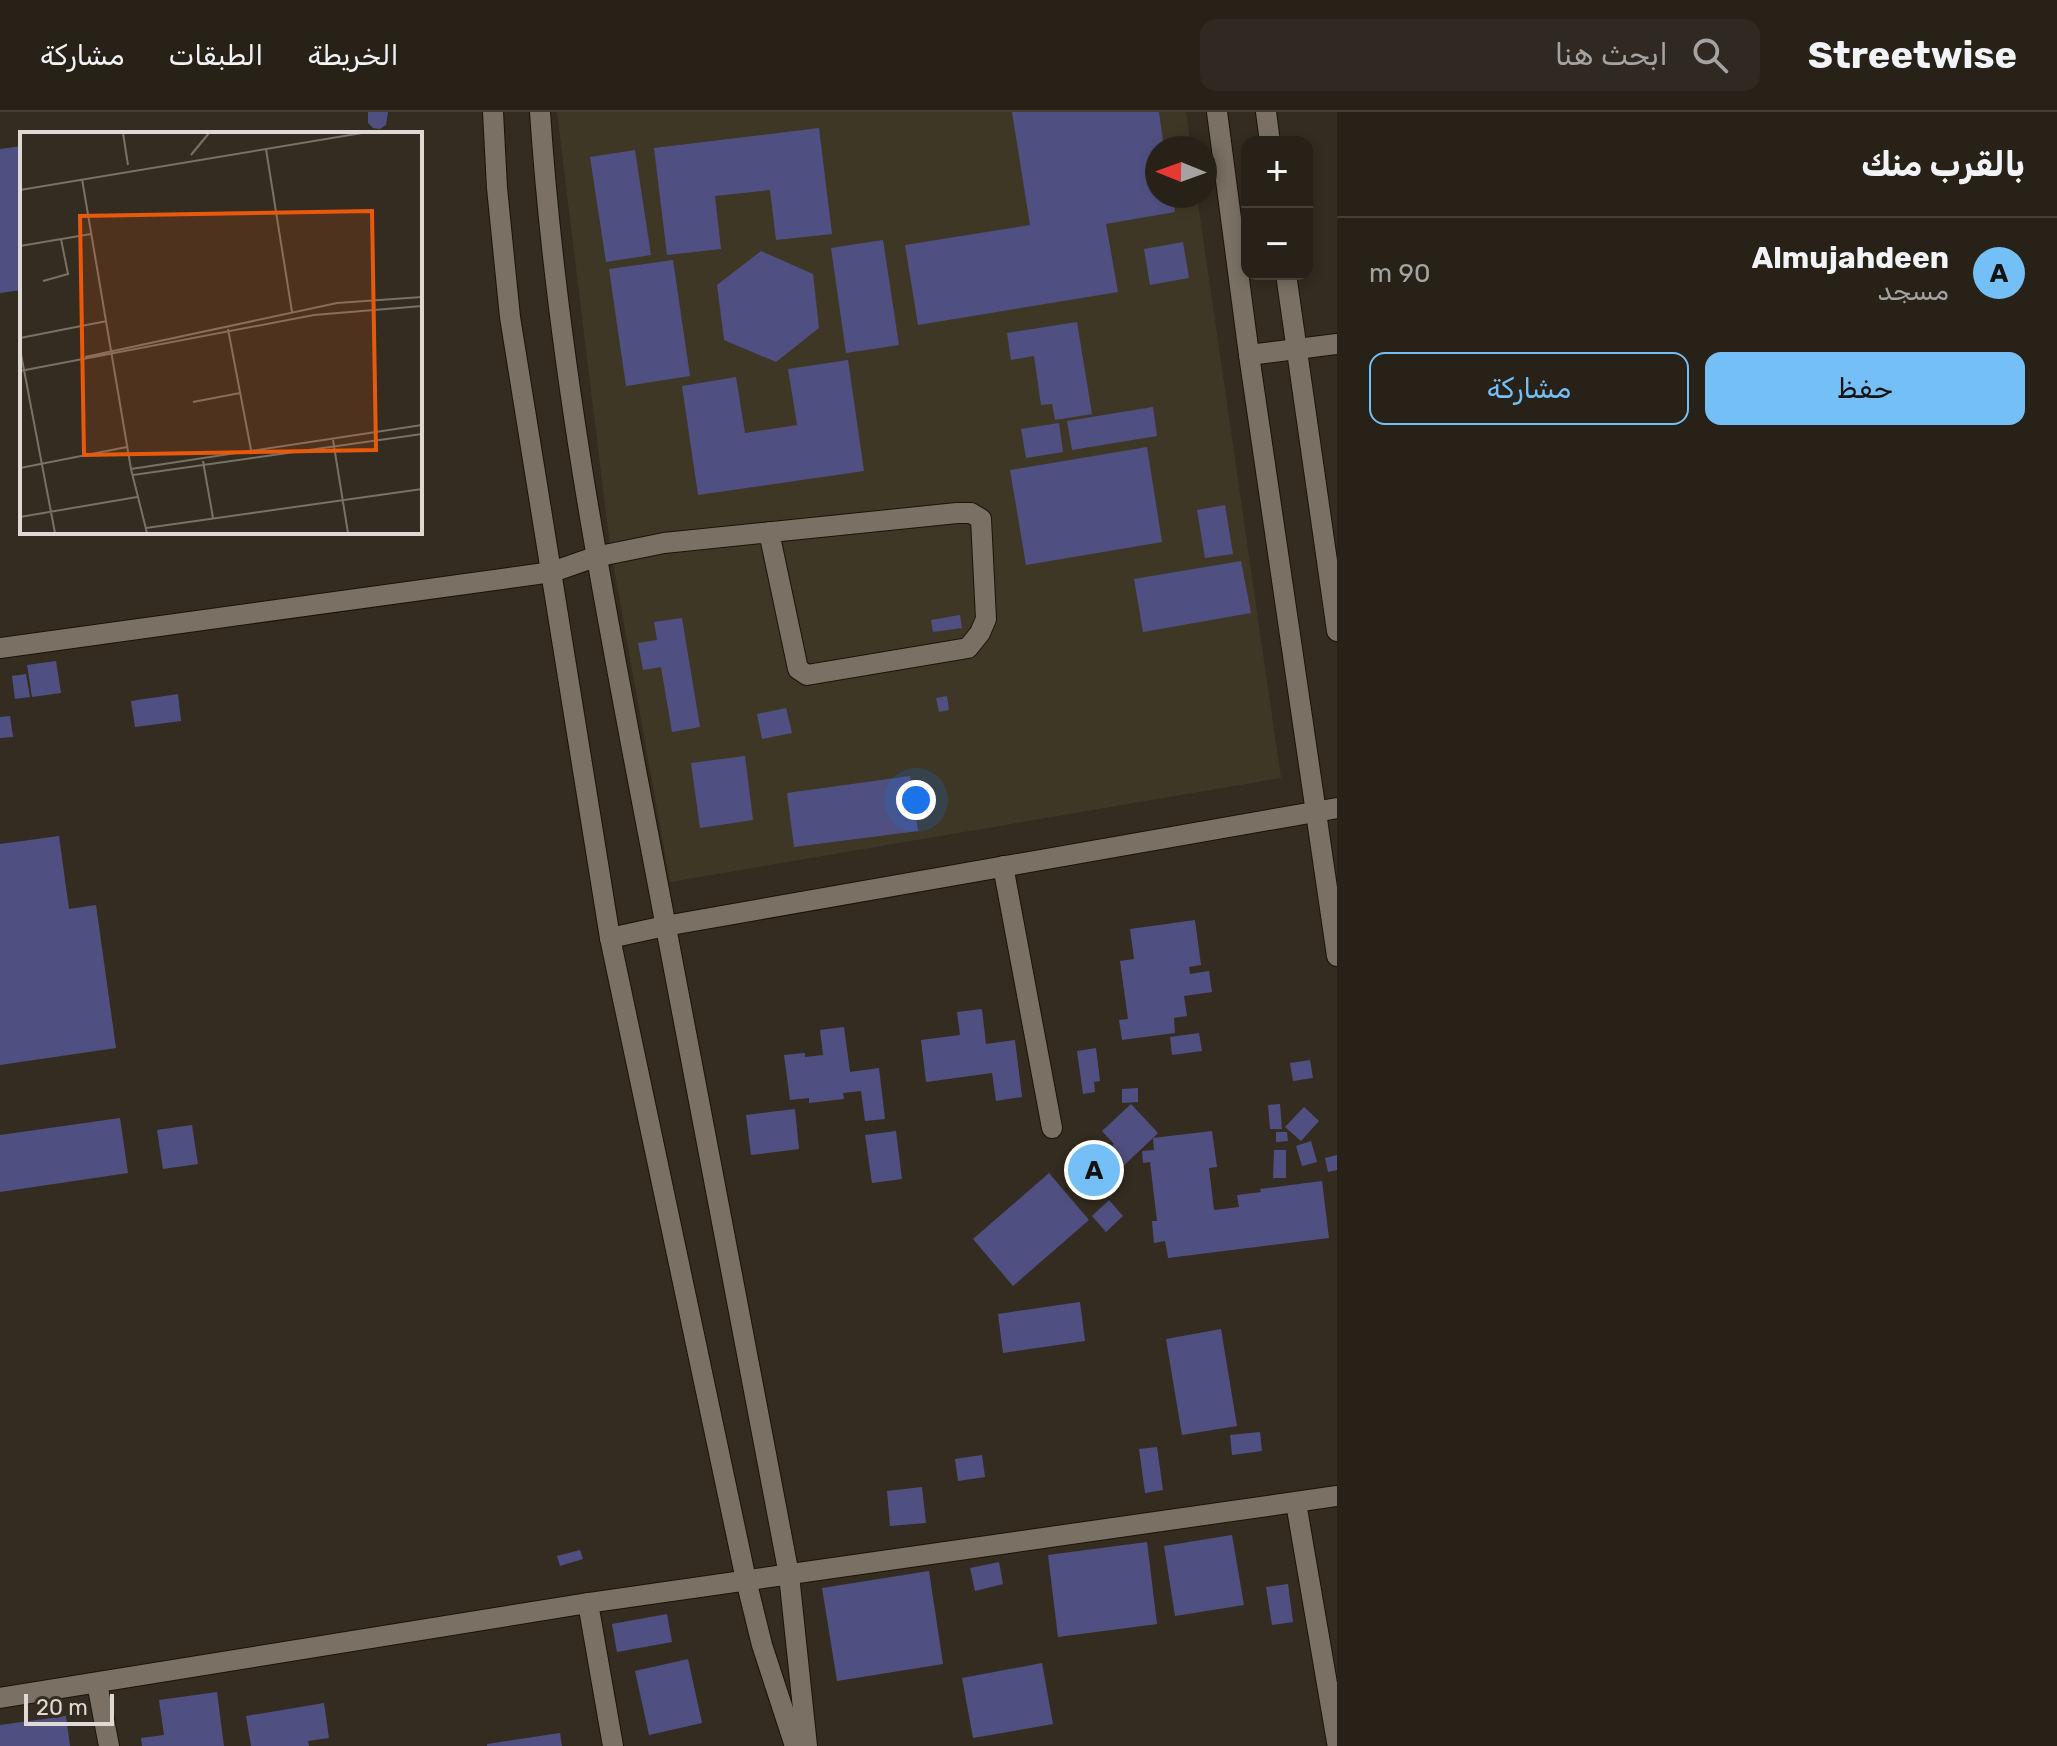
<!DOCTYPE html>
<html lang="ar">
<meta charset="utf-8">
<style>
body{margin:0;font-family:Rubik,"Noto Naskh Arabic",sans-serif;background:#2f2921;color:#f1f3f6;direction:rtl}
.controls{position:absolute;right:24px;top:24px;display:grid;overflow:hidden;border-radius:16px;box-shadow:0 4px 12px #0003}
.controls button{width:72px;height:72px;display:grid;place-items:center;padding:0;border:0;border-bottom:2px solid #433e37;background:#272118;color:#f1f3f6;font:40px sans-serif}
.compass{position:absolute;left:1145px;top:24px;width:72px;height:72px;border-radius:50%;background:#272118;box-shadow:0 4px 12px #0003;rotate:271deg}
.scale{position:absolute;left:24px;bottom:20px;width:90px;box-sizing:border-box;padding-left:8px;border:4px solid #ded9d2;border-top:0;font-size:22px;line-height:28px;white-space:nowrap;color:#ded9d2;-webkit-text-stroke:6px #342c20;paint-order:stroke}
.you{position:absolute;left:916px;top:688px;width:28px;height:28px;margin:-20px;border:6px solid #fff;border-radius:50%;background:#1a73e8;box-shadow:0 0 0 12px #1a73e833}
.badge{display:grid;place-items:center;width:52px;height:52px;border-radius:50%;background:#74c0f6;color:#111;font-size:26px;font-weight:700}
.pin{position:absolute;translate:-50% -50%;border:4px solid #fff;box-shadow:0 2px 8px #0006}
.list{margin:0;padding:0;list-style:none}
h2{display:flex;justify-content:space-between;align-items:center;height:104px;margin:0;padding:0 32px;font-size:34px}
h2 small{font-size:26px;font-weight:400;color:#a4a3a2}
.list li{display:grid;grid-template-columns:52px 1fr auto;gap:24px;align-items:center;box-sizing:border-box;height:112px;padding:0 32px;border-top:2px solid #433e37}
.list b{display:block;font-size:30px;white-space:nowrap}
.list p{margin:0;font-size:26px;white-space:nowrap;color:#a4a3a2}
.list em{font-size:26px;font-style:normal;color:#a4a3a2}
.actions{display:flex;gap:16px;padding:24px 32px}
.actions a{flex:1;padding:18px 0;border:2px solid #74c0f6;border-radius:16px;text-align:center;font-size:28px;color:#74c0f6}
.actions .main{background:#74c0f6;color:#111}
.icon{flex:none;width:44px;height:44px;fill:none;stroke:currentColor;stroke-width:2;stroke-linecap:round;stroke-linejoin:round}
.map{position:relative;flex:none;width:1337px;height:1634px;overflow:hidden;direction:ltr}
header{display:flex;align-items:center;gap:48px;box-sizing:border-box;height:112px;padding:0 40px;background:#272118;border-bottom:2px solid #433e37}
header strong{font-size:38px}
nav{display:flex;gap:44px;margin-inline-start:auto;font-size:28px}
.search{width:560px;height:72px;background:#2f2921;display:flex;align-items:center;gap:20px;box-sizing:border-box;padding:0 28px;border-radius:16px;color:#a4a3a2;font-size:30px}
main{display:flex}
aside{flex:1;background:#272118}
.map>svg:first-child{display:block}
</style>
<header>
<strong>Streetwise</strong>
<div class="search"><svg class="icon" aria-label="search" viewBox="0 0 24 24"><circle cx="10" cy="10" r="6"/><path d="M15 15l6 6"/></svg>ابحث هنا</div>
<nav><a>الخريطة</a><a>الطبقات</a><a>مشاركة</a></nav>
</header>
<main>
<aside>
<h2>بالقرب منك<small></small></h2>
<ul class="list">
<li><span class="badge">A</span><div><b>Almujahdeen</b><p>مسجد</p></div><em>90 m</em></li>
</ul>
<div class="actions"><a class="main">حفظ</a><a>مشاركة</a></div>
</aside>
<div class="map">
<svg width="1337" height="1634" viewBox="0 0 1337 1634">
<rect width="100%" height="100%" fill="#342c20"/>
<!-- education -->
<path fill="#3f3726" d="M557,0H1186L1191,36H1157V84H1197L1281,666L670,770L610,434Z"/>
<!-- building -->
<g fill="#4f5081">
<path d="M368,0H388L386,13L380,17L373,16L368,11Z"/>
<path d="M1012,0H1159L1164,36H1157V84H1172L1175,100L1106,112L1118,180L918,213L905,133L1030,113Z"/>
<path d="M819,16L832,122L776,128L770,78L715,84L721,137L667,143L654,36Z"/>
<path d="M22,34V178L0,181V37Z"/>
<path d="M635,38L651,143L606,150L590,45Z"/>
<path d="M883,128L899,233L846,241L831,136Z"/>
<path d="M1183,130L1189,166L1150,173L1144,137Z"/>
<path d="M761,139L813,162L819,216L776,250L724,228L717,173Z"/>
<path d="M673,148L690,264L626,274L609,157Z"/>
<path d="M1077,210L1092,302L1055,308L1052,292L1041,293L1034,244L1011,248L1007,221Z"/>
<path d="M848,248L864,359L698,383L682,274L736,265L745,321L797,313L788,257Z"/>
<path d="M1153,295L1157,324L1072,338L1067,309Z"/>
<path d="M1059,311L1063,340L1026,346L1021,317Z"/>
<path d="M1147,335L1162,430L1026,453L1010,358Z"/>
<path d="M1225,393L1233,442L1205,446L1197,398Z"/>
<path d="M1241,449L1251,501L1143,520L1134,467Z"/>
<path d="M960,503L962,516L933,520L931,508Z"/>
<path d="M682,506L700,615L672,620L661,555L643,558L638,531L657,528L654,510Z"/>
<path d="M56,549L61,581L32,585L27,553Z"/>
<path d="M26,562L30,585L15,587L12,564Z"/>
<path d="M178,582L181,609L135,615L131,589Z"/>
<path d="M947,584L949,598L939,600L936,586Z"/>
<path d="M786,596L792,621L762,627L757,602Z"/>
<path d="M10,604L13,625L0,626V605Z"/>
<path d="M745,644L753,708L700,716L691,651Z"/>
<path d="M910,664L918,719L794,735L787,681Z"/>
<path d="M59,724L69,797L96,793L116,936L0,953V732Z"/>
<path d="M1195,808L1201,853L1189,855L1190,862L1209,859L1212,880L1184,884L1187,904L1174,906L1175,921L1122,928L1119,908L1128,907L1120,849L1134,847L1130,817Z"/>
<path d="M982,897L986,932L1015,928L1022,985L996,989L992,961L926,970L921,928L960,923L957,900Z"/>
<path d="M844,915L850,960L879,956L885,1007L865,1009L861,979L843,981L844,987L809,991V986L790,988L784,943L805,941V945L823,943L820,918Z"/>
<path d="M1199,921L1202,939L1172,943L1170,925Z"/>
<path d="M1096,936L1100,969L1094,970L1095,980L1083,982L1077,939Z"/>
<path d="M1310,948L1313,966L1293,969L1290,951Z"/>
<path d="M1138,976V990L1122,991V977Z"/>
<path d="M1131,992L1158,1021L1153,1026L1212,1019L1217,1055L1209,1056L1214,1098L1239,1095L1237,1083L1261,1080L1260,1077L1322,1069L1329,1126L1168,1146L1165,1129L1154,1131L1152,1109H1157L1150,1050L1143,1051L1142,1039L1154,1038L1153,1026L1120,1057L1105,1041L1114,1032L1102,1019Z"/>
<path d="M1280,992L1282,1017H1270L1268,993Z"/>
<path d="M1304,995L1319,1009L1301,1029L1285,1015Z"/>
<path d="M795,997L799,1037L751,1043L746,1003Z"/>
<path d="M120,1006L128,1061L0,1080V1023Z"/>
<path d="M192,1013L198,1052L163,1057L157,1018Z"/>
<path d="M896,1019L902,1067L872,1071L865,1023Z"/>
<path d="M1276,1020H1287L1288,1029L1276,1030Z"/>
<path d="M1311,1029L1317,1050L1302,1054L1296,1034Z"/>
<path d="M1274,1038H1286V1066H1273Z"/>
<path d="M1337,1043V1058L1328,1060L1325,1046Z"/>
<path d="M1049,1061L1089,1108L1013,1174L973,1127Z"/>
<path d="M1109,1088L1123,1104L1106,1120L1092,1104Z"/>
<path d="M1080,1190L1085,1229L1003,1241L998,1202Z"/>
<path d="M1221,1217L1237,1314L1182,1323L1166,1227Z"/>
<path d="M1260,1320L1262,1339L1232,1343L1230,1323Z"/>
<path d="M1157,1335L1163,1378L1145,1381L1139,1337Z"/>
<path d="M982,1343L985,1365L958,1369L955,1347Z"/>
<path d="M922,1375L926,1411L890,1414L887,1379Z"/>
<path d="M1232,1423L1244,1493L1175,1504L1164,1434Z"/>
<path d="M1147,1430L1157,1512L1058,1525L1048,1443Z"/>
<path d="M580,1438L583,1447L560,1454L557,1444Z"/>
<path d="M999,1450L1003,1472L975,1479L970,1456Z"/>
<path d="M929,1459L943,1552L837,1569L822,1476Z"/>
<path d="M1288,1472L1293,1510L1272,1513L1266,1475Z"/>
<path d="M667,1502L672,1530L617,1540L612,1512Z"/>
<path d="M688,1547L702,1611L649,1623L635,1559Z"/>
<path d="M1042,1551L1053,1612L973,1626L962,1566Z"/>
<path d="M217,1580L224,1634H142L141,1626L164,1623L159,1588Z"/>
<path d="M324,1591L329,1626L308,1629L309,1634H251L246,1604Z"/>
<path d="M66,1604L70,1634H0V1613Z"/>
<path d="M560,1621L562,1634H487V1632Z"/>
</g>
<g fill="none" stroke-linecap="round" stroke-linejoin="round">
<defs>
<g id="minor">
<path d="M493,0L497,76L510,205L610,826L746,1468L762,1533L795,1634"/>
<path d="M540,0C557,254 606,502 654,752C699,989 744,1226 789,1463L807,1634"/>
<path d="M1217,0L1249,243L1337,844"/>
<path d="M1266,0L1270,30"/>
<path d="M1286,162L1337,519"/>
<path d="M1249,243L1337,232"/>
<path d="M0,536L552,460L595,445L664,431L957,401H971L981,407L986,507L980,521L968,536L807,563L798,557L769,420"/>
<path d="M1003,754L1052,1016"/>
<path d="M610,826L665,814L1337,696"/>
<path d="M1296,1391L1337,1630"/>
<path d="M588,1491L613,1634"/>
<path d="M97,1571L109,1634"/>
<path d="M0,1586L588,1491L1337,1384"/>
</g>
</defs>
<!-- minor casing -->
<use href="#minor" stroke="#1b1409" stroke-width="22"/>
<!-- minor -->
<use href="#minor" stroke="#7a7164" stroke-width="20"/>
</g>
<!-- overview -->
<g transform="translate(20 20)">
<rect width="402" height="402" fill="#342c20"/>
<path fill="none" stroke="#787167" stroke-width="2" d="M103,1L108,33M246,17L272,180M171,23L189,1M62,47L111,337L127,401M0,58L342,1M0,114L71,102M23,149L48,142L41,107M208,197L231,318M0,206L87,189M0,217L35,401M65,225L317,171L402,165M0,239L294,183L402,174M173,270L220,261M313,308L328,401M183,329L193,386M0,336L107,315M111,337L402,293M113,343L402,302M0,385L117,365M126,396L402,357"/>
<path fill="#e8590c" fill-opacity="0.15" stroke="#e8590c" stroke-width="4" d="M352,79L356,318L64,323L60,84Z"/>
<rect width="402" height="402" fill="none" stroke="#ded9d2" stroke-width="4"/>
</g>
</svg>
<div class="controls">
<button>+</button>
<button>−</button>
</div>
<svg class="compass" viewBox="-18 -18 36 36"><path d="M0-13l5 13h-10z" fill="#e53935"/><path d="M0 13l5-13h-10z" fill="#a4a3a2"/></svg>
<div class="scale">20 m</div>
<div class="you"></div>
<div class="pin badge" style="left:1094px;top:1058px">A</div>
</div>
</main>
